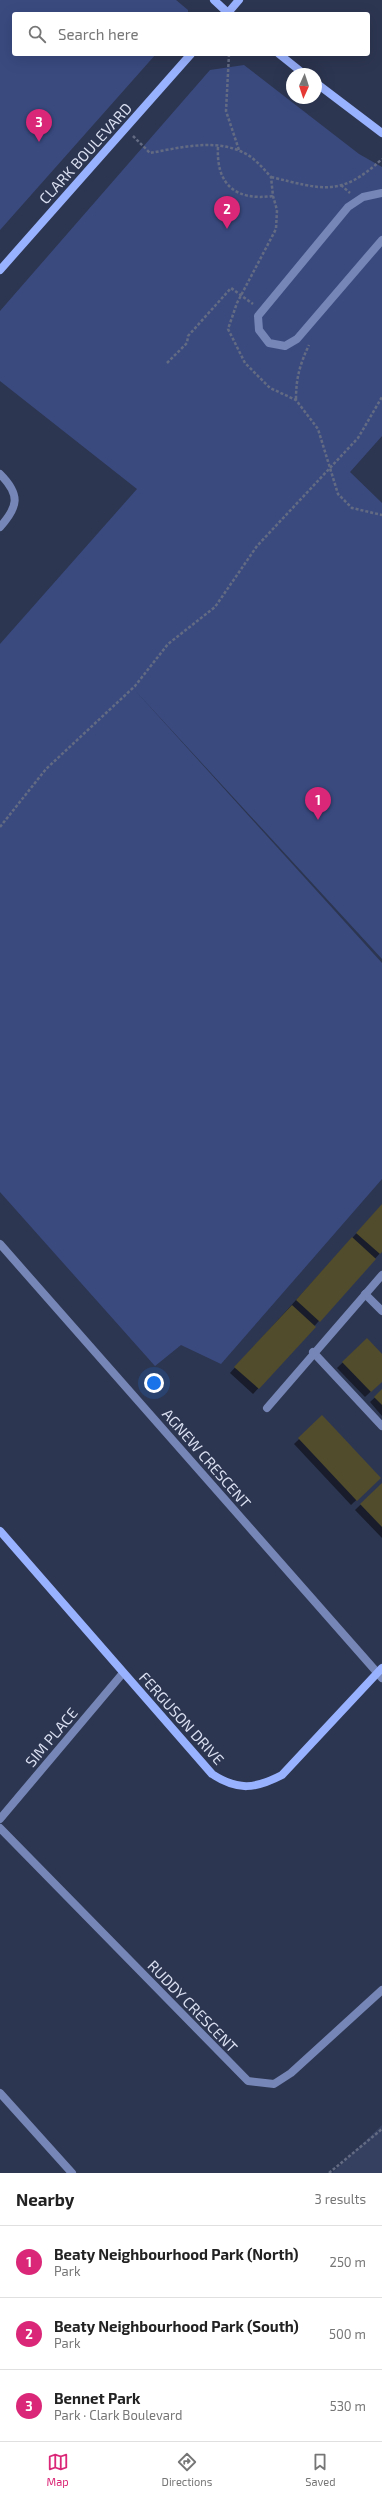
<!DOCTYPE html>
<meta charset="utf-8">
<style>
body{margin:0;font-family:"Exo 2",sans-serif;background:#f6f6f6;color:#222}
.compass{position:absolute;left:286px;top:68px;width:36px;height:36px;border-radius:50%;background:#fff;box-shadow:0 4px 16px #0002;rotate:183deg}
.you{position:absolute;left:154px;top:1383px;width:14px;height:14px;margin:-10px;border:3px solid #fff;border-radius:50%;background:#1a73e8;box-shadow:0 0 0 6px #1a73e833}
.badge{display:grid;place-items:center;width:26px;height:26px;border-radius:50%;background:#db2777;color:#fff;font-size:13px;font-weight:700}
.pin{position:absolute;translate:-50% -33px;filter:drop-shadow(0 1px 2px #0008)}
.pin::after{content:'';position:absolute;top:21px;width:14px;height:12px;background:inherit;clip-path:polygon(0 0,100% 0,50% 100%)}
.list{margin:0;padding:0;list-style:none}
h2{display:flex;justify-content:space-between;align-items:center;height:52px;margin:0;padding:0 16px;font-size:17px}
h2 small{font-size:13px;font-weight:400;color:#767676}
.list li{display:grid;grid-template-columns:26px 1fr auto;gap:12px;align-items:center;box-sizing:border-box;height:72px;padding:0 16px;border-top:1px solid #e0e0e0}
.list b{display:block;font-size:15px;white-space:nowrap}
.list p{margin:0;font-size:13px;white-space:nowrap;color:#767676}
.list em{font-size:13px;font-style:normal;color:#767676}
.icon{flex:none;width:22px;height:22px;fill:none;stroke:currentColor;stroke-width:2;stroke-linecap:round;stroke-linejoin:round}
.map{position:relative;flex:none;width:382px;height:2173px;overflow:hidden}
.search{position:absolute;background:#fff;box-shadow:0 4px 16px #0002;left:12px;right:12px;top:12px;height:44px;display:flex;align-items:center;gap:10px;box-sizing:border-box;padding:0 14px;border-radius:4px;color:#767676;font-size:15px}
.sheet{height:268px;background:#fff}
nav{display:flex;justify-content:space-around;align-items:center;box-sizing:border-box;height:56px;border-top:1px solid #e0e0e0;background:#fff;font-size:11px;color:#767676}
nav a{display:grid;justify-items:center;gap:2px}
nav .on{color:#db2777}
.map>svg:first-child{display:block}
</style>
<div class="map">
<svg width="382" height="2173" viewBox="0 0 382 2173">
<rect width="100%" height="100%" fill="#2d3651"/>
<!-- built -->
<path fill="#354061" d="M382,2125V2173H332Z"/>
<!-- green -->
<g fill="#3a4a7f">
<path d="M0,0H176L188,10V14H14V54H156L0,230Z"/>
<path d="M244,65L359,154L382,167V436L350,472L382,503V959L132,687L382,963V1179L221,1364L181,1345L155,1366L0,1192V644L137,489L0,381V311L210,70Z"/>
</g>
<!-- shadow -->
<g fill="#0007">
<path d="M382,1205V1251L253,1394L230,1373Z"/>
<path d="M367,1339L382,1356V1381L365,1397L337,1368Z"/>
<path d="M382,1391V1416L370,1402Z"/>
<path d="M322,1417L380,1478L351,1505L294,1444Z"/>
<path d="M382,1484V1538L355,1510Z"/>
</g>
<!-- building -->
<g fill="#514c2c">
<path d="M382,1204V1252L380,1254L356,1233Z"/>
<path d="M352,1237L376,1259L320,1322L296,1300Z"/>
<path d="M292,1305L316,1327L259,1389L234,1367Z"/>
<path d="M367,1338L382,1354V1382L371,1392L342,1362Z"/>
<path d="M382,1389V1405L374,1397Z"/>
<path d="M322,1415L381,1478L357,1501L298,1438Z"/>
<path d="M382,1483V1527L360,1504Z"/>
</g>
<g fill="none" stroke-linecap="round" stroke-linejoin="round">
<!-- path -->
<g stroke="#636b83" stroke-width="2.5" stroke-dasharray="3 2" stroke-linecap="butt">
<path d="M229,54L226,111L239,150"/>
<path d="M133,136L150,153C178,148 213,139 240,151C253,156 262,167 271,177L273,196L277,210L276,229L237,303L228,329L245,363L270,388L296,400L318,429L338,494L352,508L382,515"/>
<path d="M218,147C216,185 236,201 273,196"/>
<path d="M271,177C322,189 340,198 382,159"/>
<path d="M341,185L350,193"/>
<path d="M167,363L187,343L188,336L231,288L253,304"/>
<path d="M296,399C296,378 300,364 309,345"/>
<path d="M0,827L46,769L135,686L168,644L215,607L257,546L358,438L382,397"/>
<path d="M329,2173L382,2129"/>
</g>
<!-- lane -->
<g stroke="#7686b6" stroke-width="8">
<path d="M382,193L363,197L348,207L258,316L259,330L269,343L285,346L297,339L382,240"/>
<path d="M365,1294L382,1311"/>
<path d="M313,1352L382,1426"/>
<path d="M267,1408L382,1275"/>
</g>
<!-- street -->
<g stroke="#7686b6" stroke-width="8">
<path d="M0,474C21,495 18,507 0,527"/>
<path d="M0,1244L382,1678"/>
<path d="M0,1819L123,1673"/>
<path d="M0,1828L248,2081L274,2084L291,2073L382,1990"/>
<path d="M0,2093L72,2173"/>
</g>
<!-- secondary -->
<g stroke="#99b2ff" stroke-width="8">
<path d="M214,0L229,14"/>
<path d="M227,14L239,0"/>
<path d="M279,54L304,74"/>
<path d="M316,83L382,133"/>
<path d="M0,270L191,54"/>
<path d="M0,1531L212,1774C238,1791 255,1789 282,1775L382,1668"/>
</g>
</g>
<g text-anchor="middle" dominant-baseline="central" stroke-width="3" stroke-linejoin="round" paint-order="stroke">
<!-- street labels -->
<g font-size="15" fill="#d9dff0" stroke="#2d3651">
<text transform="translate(85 153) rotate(-48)">CLARK BOULEVARD</text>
<text transform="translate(207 1458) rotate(49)">AGNEW CRESCENT</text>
<text transform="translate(182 1718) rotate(48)">FERGUSON DRIVE</text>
<text transform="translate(51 1737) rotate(-50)">SIM PLACE</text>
<text transform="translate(193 2006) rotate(46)">RUDDY CRESCENT</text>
</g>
</g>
</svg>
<svg class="compass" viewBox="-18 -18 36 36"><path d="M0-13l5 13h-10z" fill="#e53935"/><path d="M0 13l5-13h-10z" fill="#767676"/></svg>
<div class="you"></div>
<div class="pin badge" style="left:318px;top:820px">1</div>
<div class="pin badge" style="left:227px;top:229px">2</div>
<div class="pin badge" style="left:39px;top:142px">3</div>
<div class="search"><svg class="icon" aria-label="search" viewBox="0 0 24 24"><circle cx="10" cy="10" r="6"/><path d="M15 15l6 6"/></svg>Search here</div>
</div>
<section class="sheet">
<h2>Nearby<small>3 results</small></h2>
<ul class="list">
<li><span class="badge">1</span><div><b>Beaty Neighbourhood Park (North)</b><p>Park</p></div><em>250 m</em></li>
<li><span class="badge">2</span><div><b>Beaty Neighbourhood Park (South)</b><p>Park</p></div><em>500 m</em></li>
<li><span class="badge">3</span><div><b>Bennet Park</b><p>Park · Clark Boulevard</p></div><em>530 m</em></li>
</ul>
</section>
<nav>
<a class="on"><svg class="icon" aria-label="map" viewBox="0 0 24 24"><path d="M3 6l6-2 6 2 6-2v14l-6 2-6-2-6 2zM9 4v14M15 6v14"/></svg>Map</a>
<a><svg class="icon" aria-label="directions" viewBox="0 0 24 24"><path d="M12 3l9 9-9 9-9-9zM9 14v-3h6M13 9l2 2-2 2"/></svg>Directions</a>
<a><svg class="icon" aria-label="saved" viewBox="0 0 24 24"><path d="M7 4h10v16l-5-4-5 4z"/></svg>Saved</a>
</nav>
